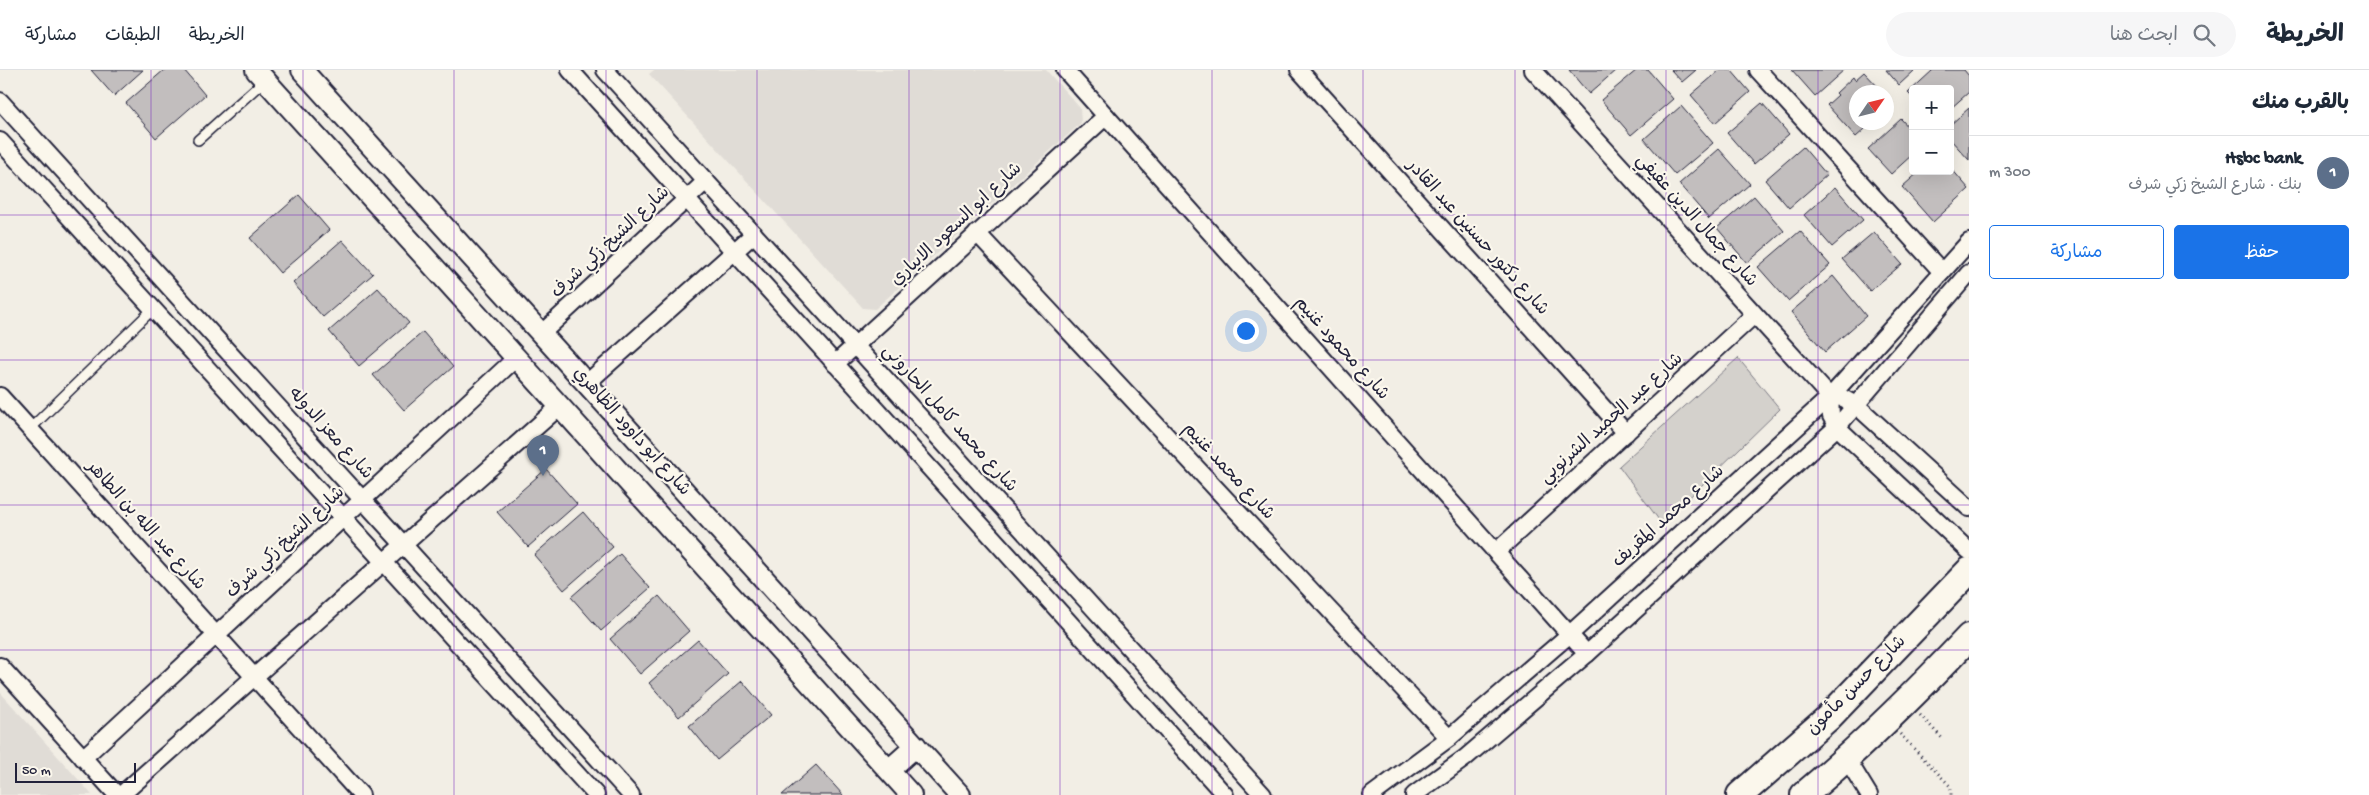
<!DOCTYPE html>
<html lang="ar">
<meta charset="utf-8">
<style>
body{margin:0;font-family:"Gochi Hand","Playpen Sans Arabic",sans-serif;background:#f6f6f7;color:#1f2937;direction:rtl}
.controls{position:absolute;right:15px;top:15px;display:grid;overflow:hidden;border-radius:5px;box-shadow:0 5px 20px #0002}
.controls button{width:45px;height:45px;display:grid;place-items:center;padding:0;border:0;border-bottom:1px solid #e0e1e3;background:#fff;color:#1f2937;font:25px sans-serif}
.compass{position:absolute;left:1849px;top:15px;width:45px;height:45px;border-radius:50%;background:#fff;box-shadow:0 5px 20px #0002;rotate:55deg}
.scale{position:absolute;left:15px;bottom:12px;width:121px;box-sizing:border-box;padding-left:5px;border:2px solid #22223b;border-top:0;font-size:14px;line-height:18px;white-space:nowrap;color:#22223b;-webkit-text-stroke:4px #fbf7ec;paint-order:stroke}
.you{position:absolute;left:1245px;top:260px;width:18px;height:18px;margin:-12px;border:4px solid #fff;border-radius:50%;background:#1a73e8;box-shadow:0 0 0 8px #1a73e833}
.badge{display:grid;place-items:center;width:32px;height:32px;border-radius:50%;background:#1a73e8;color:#fff;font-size:16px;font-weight:700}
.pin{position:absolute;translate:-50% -41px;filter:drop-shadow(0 1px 2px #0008)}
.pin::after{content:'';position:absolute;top:26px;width:18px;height:15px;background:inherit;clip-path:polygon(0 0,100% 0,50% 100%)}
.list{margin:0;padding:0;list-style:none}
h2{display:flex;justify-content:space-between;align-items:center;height:65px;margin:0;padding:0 20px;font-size:21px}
h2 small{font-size:16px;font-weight:400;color:#747a83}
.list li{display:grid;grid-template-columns:32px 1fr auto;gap:15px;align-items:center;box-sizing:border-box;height:75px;padding:0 20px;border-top:1px solid #e0e1e3}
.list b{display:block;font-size:19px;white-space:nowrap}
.list p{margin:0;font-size:16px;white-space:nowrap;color:#747a83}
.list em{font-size:16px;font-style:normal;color:#747a83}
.actions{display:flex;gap:10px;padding:15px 20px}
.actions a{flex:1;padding:11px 0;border:1px solid #1a73e8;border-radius:5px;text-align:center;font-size:18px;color:#1a73e8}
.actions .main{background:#1a73e8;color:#fff}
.icon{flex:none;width:28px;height:28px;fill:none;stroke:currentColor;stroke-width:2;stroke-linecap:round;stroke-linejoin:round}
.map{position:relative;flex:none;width:1969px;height:725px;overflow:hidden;direction:ltr}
header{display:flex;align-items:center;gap:30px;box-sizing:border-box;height:70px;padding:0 25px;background:#fff;border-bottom:1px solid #e0e1e3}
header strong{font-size:24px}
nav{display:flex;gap:28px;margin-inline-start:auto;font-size:18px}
.search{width:350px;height:45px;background:#f6f6f7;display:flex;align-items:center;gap:12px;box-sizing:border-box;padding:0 18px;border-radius:28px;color:#747a83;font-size:19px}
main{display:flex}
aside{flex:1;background:#fff}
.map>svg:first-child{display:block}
</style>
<header>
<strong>الخريطة</strong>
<div class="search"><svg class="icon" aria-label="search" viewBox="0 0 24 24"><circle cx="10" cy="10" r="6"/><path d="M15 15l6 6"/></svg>ابحث هنا</div>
<nav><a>الخريطة</a><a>الطبقات</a><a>مشاركة</a></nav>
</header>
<main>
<aside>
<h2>بالقرب منك<small></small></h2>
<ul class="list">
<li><span class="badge" style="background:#5c6f8a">1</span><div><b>Hsbc bank</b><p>بنك · شارع الشيخ زكي شرف</p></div><em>300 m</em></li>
</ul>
<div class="actions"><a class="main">حفظ</a><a>مشاركة</a></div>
</aside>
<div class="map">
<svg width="1969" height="725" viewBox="0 0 1969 725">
<rect width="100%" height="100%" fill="#f2eee5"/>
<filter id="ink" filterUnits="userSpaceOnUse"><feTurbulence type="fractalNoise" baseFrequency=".02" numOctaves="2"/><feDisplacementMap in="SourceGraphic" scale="10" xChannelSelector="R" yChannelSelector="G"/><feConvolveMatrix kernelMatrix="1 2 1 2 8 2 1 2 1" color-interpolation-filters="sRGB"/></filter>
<g filter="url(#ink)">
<!-- built -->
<g fill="#e0dcd6">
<path d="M654,0H1046L1080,38L1081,53L875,239L863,238L649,4Z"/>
<path d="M0,622L86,718L92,725H0Z"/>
</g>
<!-- green -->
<path fill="#d4d1cc" stroke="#7b7a84" d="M1738,288L1780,339L1662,454L1619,396Z"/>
<!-- building -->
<g fill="#c2bebe" stroke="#22223b">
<path d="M91,0H143L114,26Z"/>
<path d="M164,0H184L205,25L156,68L126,33Z"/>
<path d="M1569,0H1616L1589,24Z"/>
<path d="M1637,0H1648L1673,29L1631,65L1601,30Z"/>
<path d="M1671,0H1696L1682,12Z"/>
<path d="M1720,0H1731L1750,22L1715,53L1691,25Z"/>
<path d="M1792,0H1844L1815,26Z"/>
<path d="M1886,0H1915L1899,15Z"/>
<path d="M1933,0H1964L1969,6V22L1950,39V19H1913V28L1908,23Z"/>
<path d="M1864,2L1883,22H1856V52H1873L1856,67L1827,35L1838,25L1836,23L1853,7L1855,10Z"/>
<path d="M1886,26L1893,34L1886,40Z"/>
<path d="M1762,33L1789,64L1754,94L1727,63Z"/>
<path d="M1681,36L1713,73L1675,105L1644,69Z"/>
<path d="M1969,38V90L1950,69V55Z"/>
<path d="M1901,49L1913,62V84L1891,104L1868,79Z"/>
<path d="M1803,77L1827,105L1789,138L1765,110Z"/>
<path d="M1719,79L1750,114L1709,149L1679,114Z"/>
<path d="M1950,97L1969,119L1933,152L1902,117L1920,101H1950Z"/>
<path d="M1835,117L1863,150L1832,177L1804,145Z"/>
<path d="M299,125L329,160L280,203L250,168Z"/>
<path d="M1754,126L1784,161L1747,193L1717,158Z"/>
<path d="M1800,161L1830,195L1788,231L1758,197Z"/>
<path d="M1874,162L1902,194L1870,221L1842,189Z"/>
<path d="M342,170L373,204L323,247L293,213Z"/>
<path d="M1833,206L1866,246L1825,282L1791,242Z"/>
<path d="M378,218L409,253L359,296L329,261Z"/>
<path d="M423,262L453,297L404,340L373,305Z"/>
<path d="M546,399L577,434L528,477L497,442Z"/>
<path d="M583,442L613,477L564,520L534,485Z"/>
<path d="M620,484L650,518L601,561L571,527Z"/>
<path d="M659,526L689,561L640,604L610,569Z"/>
<path d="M698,570L728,604L679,647L649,613Z"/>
<path d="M742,611L771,645L717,690L689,656Z"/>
<path d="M816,695L843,725H782Z"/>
</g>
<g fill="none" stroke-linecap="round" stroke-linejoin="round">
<defs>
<g id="service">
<path d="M198,70L265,10"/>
<path d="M30,359L153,239"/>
</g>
<g id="minor">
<path d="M570,0L1225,725"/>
<path d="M605,0L1263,725"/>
<path d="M1065,0L1587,584"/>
<path d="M1299,0L1626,363"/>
<path d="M1533,0L1830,327L1831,346L1837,357L1969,481"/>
<path d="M1758,0L1942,202"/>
<path d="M0,31L631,725"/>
<path d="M0,71L596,725"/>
<path d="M977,163L1449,668"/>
<path d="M542,263L706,111"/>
<path d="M835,294L1106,46"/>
<path d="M587,313L754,164"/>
<path d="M0,326L361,725"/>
<path d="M1830,327L1843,328L1856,335L1969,438"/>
<path d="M1496,482L1754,245"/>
<path d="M0,596L117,725"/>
<path d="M83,688L516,288"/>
<path d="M1847,689L1869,725"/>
<path d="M121,725L560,336"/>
<path d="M1372,725L1449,668L1570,564L1830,327L1969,172"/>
<path d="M1414,725L1465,688L1587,584L1837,357L1969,203"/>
</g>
<g id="tertiary">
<path d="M256,0L911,725"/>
<path d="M302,0L960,725"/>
<path d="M889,700L916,676"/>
</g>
<g id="primary">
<path d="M1740,725L1828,648L1969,501"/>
<path d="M1804,725C1862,676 1916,623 1969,567"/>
</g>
</defs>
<!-- service casing -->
<use href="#service" stroke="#22223b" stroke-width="12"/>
<!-- minor casing -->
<use href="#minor" stroke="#22223b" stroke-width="20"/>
<!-- tertiary casing -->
<use href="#tertiary" stroke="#22223b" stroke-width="24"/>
<!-- primary casing -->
<use href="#primary" stroke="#22223b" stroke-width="30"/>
<!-- path -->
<g stroke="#22223b" stroke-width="3" stroke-dasharray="1 4" stroke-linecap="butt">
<path d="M1920,645L1942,668"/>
<path d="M1900,664L1951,717V725"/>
</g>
<!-- service -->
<use href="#service" stroke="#fbf7ec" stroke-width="9"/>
<!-- minor -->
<use href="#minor" stroke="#fbf7ec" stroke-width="16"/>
<!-- tertiary -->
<use href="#tertiary" stroke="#fbf7ec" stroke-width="20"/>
<!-- primary -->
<use href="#primary" stroke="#fbf7ec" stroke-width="26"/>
</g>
</g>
<!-- grid -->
<path fill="none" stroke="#7b2cbf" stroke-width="1" stroke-opacity="0.55" d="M151,0V725M303,0V725M454,0V725M606,0V725M757,0V725M909,0V725M1060,0V725M1212,0V725M1363,0V725M1515,0V725M1666,0V725M1818,0V725M0,145H1969M0,290H1969M0,435H1969M0,580H1969"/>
<g text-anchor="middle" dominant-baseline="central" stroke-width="4.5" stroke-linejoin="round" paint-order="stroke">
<!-- street labels -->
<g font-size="18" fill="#22223b" stroke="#fbf7ec">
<text transform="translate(1696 151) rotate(48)">شارع جمال الدين عفيفي</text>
<text transform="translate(957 155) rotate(-43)">شارع ابو السعود الابياري</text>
<text transform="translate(1477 168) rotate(48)">شارع دكتور حسنين عبد القادر</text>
<text transform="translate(611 173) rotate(-43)">شارع الشيخ زكي شرف</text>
<text transform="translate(1341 279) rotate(48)">شارع محمود غنيم</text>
<text transform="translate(949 349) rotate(48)">شارع محمد كامل الحاروني</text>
<text transform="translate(1612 349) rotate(-42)">شارع عبد الحميد الشرنوبي</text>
<text transform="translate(631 362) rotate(48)">شارع ابو داوود الظاهري</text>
<text transform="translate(330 364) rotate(48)">شارع معز الدوله</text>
<text transform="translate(1228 402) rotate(47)">شارع محمد غنيم</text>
<text transform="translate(1669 447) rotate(-42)">شارع محمد المقريف</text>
<text transform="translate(145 456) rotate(48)">شارع عبد الله بن الطاهر</text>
<text transform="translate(286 473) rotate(-43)">شارع الشيخ زكي شرف</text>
<text transform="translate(1857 616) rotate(-45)">شارع حسن مأمون</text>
</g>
</g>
</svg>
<div class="controls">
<button>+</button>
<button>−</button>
</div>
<svg class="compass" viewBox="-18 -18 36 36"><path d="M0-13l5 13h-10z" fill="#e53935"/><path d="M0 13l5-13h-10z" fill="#747a83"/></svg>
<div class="scale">50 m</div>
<div class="you"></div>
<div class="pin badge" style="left:543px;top:406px;background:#5c6f8a">1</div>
</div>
</main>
